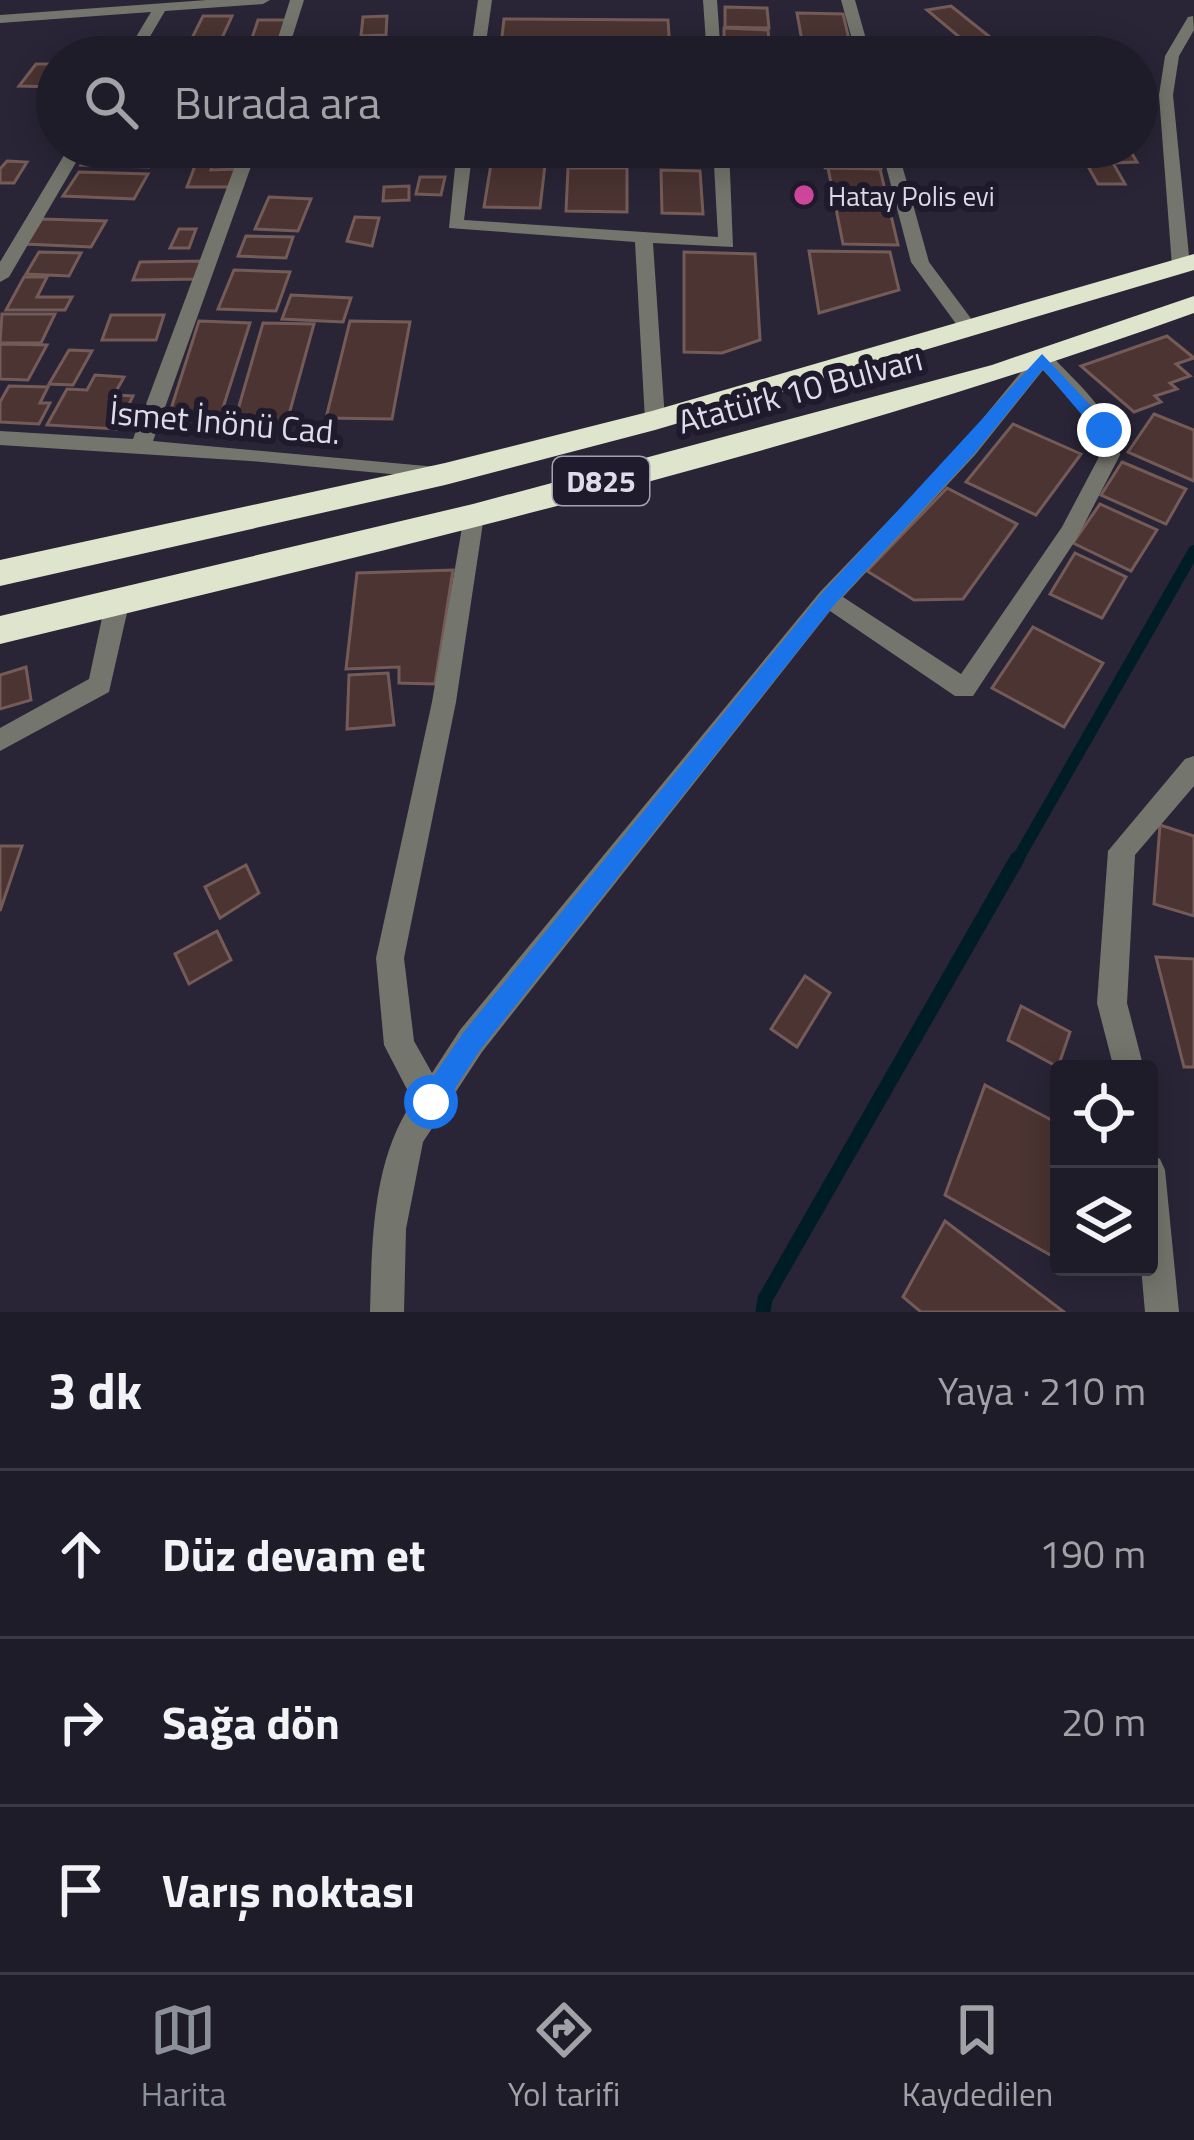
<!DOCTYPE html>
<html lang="tr">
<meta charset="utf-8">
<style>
body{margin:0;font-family:"Titillium Web",sans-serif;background:#272531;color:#f1f3f6}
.controls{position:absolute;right:36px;bottom:36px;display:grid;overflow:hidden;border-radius:12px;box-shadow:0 6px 30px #0003}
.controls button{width:108px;height:108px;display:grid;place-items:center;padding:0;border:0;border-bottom:3px solid #3c3a46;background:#1f1c29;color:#f1f3f6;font:60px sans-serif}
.stop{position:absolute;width:36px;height:36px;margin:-27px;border:9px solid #1a73e8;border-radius:50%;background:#fff}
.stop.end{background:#1a73e8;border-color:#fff;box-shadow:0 3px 12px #0008}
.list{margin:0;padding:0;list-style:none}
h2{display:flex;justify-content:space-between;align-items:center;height:156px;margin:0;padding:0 48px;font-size:51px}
h2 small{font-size:39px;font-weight:400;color:#a1a1a8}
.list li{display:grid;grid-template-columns:78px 1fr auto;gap:36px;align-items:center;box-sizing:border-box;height:168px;padding:0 48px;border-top:3px solid #3c3a46}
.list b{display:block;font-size:45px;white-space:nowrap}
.list em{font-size:39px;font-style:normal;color:#a1a1a8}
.icon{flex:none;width:66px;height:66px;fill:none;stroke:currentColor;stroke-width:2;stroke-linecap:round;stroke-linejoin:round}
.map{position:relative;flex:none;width:1194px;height:1312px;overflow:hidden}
.search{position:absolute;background:#1f1c29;box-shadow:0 6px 30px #0003;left:36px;right:36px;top:36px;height:132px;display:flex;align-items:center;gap:30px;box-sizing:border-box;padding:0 42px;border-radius:66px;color:#a1a1a8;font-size:45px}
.sheet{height:660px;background:#1f1c29}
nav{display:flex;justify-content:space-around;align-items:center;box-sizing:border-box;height:168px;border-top:3px solid #3c3a46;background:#1f1c29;font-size:33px;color:#a1a1a8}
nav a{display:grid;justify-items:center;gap:6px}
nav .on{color:#8c9099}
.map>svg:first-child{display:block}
</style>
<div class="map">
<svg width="1194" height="1312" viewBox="0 0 1194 1312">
<rect width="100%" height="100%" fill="#292537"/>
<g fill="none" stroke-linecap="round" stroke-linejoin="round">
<!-- stream-far1 -->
<path stroke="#001d26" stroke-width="12" d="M1016,862L1194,551"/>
<!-- stream -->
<path stroke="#001d26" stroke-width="15" d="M763,1312L765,1299L1017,859"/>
</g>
<!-- building -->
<g fill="#4b3431" stroke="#745b57" stroke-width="3">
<path d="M951,6L1010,53L983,57L927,10Z"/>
<path d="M725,7L767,8L769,28L725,27Z"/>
<path d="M797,13L843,14L852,52H804Z"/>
<path d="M203,16H232L221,40H191Z"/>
<path d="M387,16L386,35L361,36L363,17Z"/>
<path d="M504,19L668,20L670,51L500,54Z"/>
<path d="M258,20H287L282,38H252Z"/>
<path d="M724,28L768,30L770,53L724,51Z"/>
<path d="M189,45L229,46L223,57H182Z"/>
<path d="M36,64H57V87L19,86Z"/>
<path d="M91,147H159L149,167L81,165Z"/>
<path d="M202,147H247L243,160H215L211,170L238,169L232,187H187Z"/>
<path d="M366,147H440L439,154L364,155Z"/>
<path d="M820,147H875L881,168H825Z"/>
<path d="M1077,147H1128L1137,162L1113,163L1125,184H1098Z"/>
<path d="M7,161L27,162L14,183H0V169Z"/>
<path d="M491,164L545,165L540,208L484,207Z"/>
<path d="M568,168H627V212L566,211Z"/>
<path d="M828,168L880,169L898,245L843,244Z"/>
<path d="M661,170L700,171L703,214L662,213Z"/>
<path d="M79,172L148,174L134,199L63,196Z"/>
<path d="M420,177H445L441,195L416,194Z"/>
<path d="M409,186V200L383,201L384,187Z"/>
<path d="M269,197L311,199L298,231L255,229Z"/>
<path d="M355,217L379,218L372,246L347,241Z"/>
<path d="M42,219L106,221L91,247L26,244Z"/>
<path d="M179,229H196L189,248H170Z"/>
<path d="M246,236L293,237L286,258L238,256Z"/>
<path d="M809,251L890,252L899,290L819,313Z"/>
<path d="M39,252L81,253L69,276L26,274Z"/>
<path d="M684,252L755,254L760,340L722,353L684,352Z"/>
<path d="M205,261L200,279L133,280L140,262Z"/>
<path d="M234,270L290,272L276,311L218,309Z"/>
<path d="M24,277H47L37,297H72L65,310H6Z"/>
<path d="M291,295L351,298L343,322L282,319Z"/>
<path d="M2,314H55L41,343H0Z"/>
<path d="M111,315H164L156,340H102Z"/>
<path d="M199,321L250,323L221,414L170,412Z"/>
<path d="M350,321L410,322L392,419L326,418Z"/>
<path d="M263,323L314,324L285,429L233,427Z"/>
<path d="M1167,336L1194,358L1176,364L1190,376L1170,383L1177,389L1155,396L1161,402L1134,412L1081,366Z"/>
<path d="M0,344L47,345L28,380L0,379Z"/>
<path d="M69,350L92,351L73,385L49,384Z"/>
<path d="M95,375L124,377L114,395L133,396L117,429L47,425L67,389L87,390Z"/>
<path d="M9,386L48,387L40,403H50L39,424L0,422V402Z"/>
<path d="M1154,414L1194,430V481L1128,452Z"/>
<path d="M1013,424L1081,454L1036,515L966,482Z"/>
<path d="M1122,462L1186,489L1166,524L1101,495Z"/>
<path d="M947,488L1017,524L963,599L914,600L867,571Z"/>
<path d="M1100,504L1157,530L1131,571L1073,543Z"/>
<path d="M1075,553L1126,577L1102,618L1050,594Z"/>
<path d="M453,570L435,684L399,683V667L346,669L357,573Z"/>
<path d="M1033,627L1103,663L1064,727L992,688Z"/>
<path d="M26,667L31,700L0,709V675Z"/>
<path d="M388,673L394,725L347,729L349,675Z"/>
<path d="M1160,825L1194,836V916L1154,904Z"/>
<path d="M0,846H22L0,911Z"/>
<path d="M246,865L259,893L220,918L205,887Z"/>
<path d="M217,931L231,960L189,984L175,954Z"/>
<path d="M1156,957L1194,959V1067H1184Z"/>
<path d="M805,976L830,993L797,1047L771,1029Z"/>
<path d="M1021,1006L1070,1032L1058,1067L1008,1040Z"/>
<path d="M985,1085L1059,1124V1260L945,1195Z"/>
<path d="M945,1221L1064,1312H921L903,1297Z"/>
</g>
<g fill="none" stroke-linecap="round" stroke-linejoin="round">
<!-- street -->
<g fill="#74766d" fill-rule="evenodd">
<path d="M207,0H270L263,4L165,11L138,57H124L151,12L0,23V15Z"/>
<path d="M290,0H304L286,57H272Z"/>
<path d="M478,0H492L484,57H470Z"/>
<path d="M703,0H717L721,57H707Z"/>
<path d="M841,0H855L871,57H857Z"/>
<path d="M1193,16L1194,30L1179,56L1173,95L1190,266L1181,271L1172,266L1159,95L1165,56L1188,17Z"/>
<path d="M69,147H85L9,277L0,282V262Z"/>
<path d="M242,147H258L153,441L437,467L444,469L448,474L444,479L250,461L0,445V431L133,439Z"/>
<path d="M457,147H473L464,220L718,237L713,147H729L733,247L653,243L665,420L662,425L655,427L645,420L635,242L449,228Z"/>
<path d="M881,147H897L929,262L978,328L976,332H962L911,262Z"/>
<path d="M1043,352L1050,354C1077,384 1114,412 1120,455L1077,538L973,696H955L830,611L482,1052L423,1142L406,1229L404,1312H370C372,1241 372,1161 413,1101L384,1045L376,958L432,702L465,510L473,508L484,516L456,702L404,958L414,1041L432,1073L460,1030L820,592L961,445L1036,354ZM1043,370L1088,420L1100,455L1062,527L961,674L843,597L975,455Z"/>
<path d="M117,595L129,604L109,692L0,751V728L89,679L105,604Z"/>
<path d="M1194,756V786L1135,855L1127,1003L1144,1069H1114L1097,1003L1108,851L1185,759Z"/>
<path d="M1149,1154L1160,1159L1165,1170L1179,1312H1145L1141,1267H1149Z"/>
</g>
<!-- highway -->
<g fill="#dfe5cd" fill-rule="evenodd">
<path d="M1194,254V270L655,430L445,485L0,586V560L445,463L652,411Z"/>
<path d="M1194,296V313C805,453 401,546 0,644V616L473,504L992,365Z"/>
</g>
</g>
<!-- route -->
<path fill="#1a73e8" d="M1042,354L1110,426V434H1098L1043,369L974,454L835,604L480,1050L440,1111L431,1115L422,1111L418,1102L422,1093L463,1033L822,593Z"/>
<!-- markers -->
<circle fill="#d1479c" stroke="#1f1b2d" stroke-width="4.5" cx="804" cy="195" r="12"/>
<g text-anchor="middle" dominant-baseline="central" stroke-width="12" stroke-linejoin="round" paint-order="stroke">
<!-- far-poi labels -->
<g font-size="27" fill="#dedce9" stroke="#1f1b2d" text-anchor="start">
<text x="828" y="195">Hatay Polis evi</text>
</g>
<!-- shield labels -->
<rect fill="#1f1b2d" stroke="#a5a2b1" stroke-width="3" x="553" y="457" width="96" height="48" rx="9"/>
<g font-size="30" font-weight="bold" fill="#dedce9">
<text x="601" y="481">D825</text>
</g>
<!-- street labels -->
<g font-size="33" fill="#dedce9" stroke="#1f1b2d">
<text transform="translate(800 390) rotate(-15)">Atatürk 10 Bulvarı</text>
<text transform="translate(225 422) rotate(5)">İsmet İnönü Cad.</text>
</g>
</g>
</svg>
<div class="controls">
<button><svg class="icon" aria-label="locate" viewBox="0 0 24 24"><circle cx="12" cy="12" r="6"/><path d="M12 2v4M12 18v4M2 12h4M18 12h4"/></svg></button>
<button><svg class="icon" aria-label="layers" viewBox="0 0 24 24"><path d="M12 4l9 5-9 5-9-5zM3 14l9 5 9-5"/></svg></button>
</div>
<div class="stop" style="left:431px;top:1102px"></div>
<div class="stop end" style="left:1104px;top:430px"></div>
<div class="search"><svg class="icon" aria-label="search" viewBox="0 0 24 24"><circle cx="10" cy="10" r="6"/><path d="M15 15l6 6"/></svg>Burada ara</div>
</div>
<section class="sheet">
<h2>3 dk<small>Yaya · 210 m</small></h2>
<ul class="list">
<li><svg class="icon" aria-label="ahead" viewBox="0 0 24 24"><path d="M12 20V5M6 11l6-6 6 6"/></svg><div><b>Düz devam et</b></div><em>190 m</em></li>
<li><svg class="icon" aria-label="right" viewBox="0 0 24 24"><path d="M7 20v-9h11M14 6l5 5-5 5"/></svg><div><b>Sağa dön</b></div><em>20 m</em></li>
<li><svg class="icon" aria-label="arrive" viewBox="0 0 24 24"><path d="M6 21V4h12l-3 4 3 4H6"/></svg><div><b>Varış noktası</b></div></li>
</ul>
</section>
<nav>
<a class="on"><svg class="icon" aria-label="map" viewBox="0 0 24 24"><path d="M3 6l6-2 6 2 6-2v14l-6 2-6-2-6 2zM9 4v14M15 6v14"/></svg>Harita</a>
<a><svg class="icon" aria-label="directions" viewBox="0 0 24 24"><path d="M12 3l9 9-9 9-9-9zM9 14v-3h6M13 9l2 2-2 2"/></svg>Yol tarifi</a>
<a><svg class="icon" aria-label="saved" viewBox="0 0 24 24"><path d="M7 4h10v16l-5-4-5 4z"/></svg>Kaydedilen</a>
</nav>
